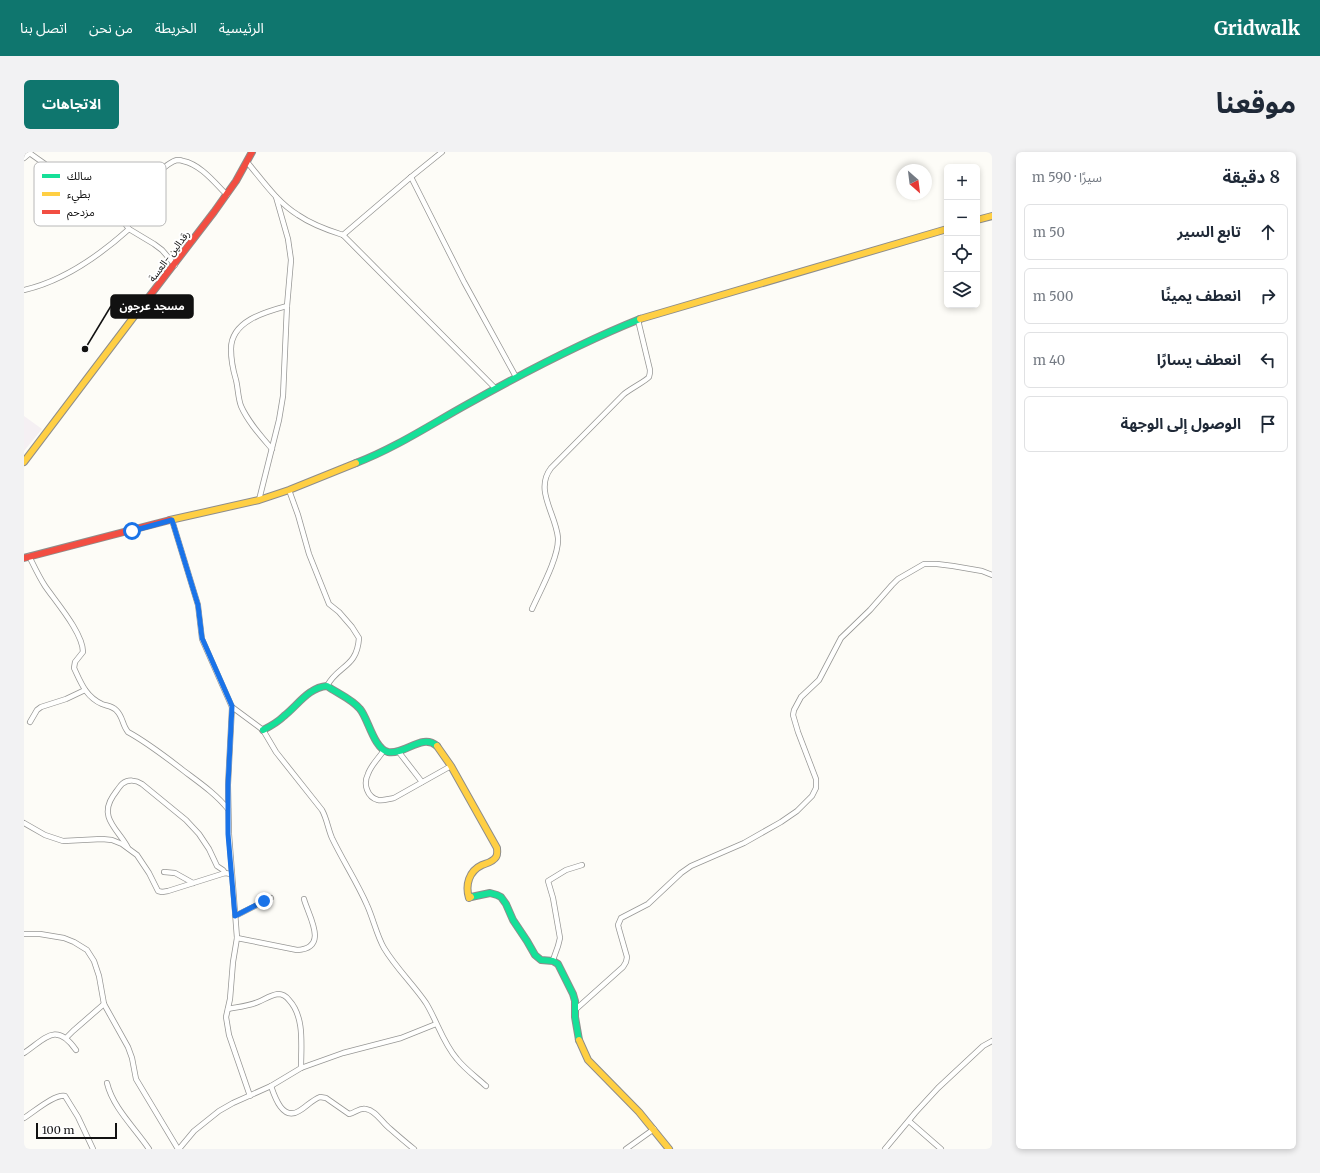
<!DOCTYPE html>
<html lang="ar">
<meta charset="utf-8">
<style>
body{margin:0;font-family:Merriweather,"Noto Sans Arabic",serif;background:#f2f2f3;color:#1f2937;direction:rtl}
.controls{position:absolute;right:12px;top:12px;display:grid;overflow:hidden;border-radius:6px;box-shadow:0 2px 6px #0003}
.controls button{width:36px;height:36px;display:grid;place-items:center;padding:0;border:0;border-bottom:1px solid #e0e1e3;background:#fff;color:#1f2937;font:20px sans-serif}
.compass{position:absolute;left:872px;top:12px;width:36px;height:36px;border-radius:50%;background:#fff;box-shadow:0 2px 6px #0003;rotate:152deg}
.scale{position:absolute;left:12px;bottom:10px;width:81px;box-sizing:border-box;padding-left:4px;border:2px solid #111;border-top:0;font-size:11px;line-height:14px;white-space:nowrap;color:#111;-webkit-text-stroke:3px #fff;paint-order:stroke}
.stop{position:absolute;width:12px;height:12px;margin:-9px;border:3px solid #1a73e8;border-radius:50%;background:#fff}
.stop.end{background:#1a73e8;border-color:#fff;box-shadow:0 1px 4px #0008}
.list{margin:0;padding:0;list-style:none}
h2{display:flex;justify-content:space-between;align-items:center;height:52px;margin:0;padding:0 16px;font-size:17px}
h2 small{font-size:13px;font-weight:400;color:#747a83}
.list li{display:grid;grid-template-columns:26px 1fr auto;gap:12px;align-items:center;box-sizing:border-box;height:56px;margin:0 8px 8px;padding:0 8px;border:1px solid #e0e1e3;border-radius:6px}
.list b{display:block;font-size:15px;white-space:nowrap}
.list em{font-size:13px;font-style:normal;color:#747a83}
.icon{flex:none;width:22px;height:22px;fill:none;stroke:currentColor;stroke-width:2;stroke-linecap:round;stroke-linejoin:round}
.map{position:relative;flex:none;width:968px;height:997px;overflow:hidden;direction:ltr;border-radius:6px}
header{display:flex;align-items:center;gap:24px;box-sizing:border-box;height:56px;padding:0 20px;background:#0f766e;color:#fff}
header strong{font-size:19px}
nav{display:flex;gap:22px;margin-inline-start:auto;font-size:14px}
.intro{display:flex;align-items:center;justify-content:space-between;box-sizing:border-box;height:96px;padding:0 24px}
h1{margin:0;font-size:28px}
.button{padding:10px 18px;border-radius:6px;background:#0f766e;color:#fff;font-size:14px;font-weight:700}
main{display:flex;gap:24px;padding:0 24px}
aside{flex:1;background:#fff;border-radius:6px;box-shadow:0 2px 6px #0003}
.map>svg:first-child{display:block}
</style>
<header>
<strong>Gridwalk</strong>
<nav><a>الرئيسية</a><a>الخريطة</a><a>من نحن</a><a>اتصل بنا</a></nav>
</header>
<div class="intro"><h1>موقعنا</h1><a class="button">الاتجاهات</a></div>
<main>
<aside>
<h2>8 دقيقة<small>سيرًا · 590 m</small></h2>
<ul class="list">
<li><svg class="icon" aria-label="ahead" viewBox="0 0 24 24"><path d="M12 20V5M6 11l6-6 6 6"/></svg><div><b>تابع السير</b></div><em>50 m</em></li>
<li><svg class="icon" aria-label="right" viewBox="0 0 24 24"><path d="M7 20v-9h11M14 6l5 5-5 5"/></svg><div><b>انعطف يمينًا</b></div><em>500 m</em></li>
<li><svg class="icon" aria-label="left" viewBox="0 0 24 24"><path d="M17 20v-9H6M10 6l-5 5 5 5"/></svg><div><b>انعطف يسارًا</b></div><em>40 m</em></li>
<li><svg class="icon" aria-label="arrive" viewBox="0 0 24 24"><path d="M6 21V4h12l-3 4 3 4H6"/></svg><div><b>الوصول إلى الوجهة</b></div></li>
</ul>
</aside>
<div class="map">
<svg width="968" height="997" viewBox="0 0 968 997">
<rect width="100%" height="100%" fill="#fdfcf7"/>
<!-- industrial -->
<path fill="#f5f0f3" d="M0,264L18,277L0,299Z"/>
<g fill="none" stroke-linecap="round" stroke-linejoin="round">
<defs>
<g id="street">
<path d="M4,0L21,12L57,42L85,58L92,60L98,58C108,47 139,11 153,8C155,8 157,8 159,9C176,12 191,31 203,43"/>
<path d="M0,6L6,1"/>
<path d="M223,10C239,29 253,50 274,63C287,72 303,78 319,83L471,236"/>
<path d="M387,25L440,130L492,225"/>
<path d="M92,60L105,77L130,92L138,98L151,113"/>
<path d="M319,83L387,25L418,0"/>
<path d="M0,138C40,129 75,104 105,77"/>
<path d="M248,297C237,284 224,270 217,254C214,246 214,236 212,228C209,218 207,208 207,197C207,169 241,160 263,154"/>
<path d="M265,338L274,363L285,402L305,452L315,460L328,475L335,486C333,516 314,513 303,534"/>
<path d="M235,348L255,268L259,244L263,154L267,108L264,87L252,45"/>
<path d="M148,368L174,453L178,487L208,555L204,633L205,682L213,786L209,810L206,847L202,865L205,883L226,944"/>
<path d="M5,404C10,414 15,425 21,434C32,450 59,481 59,500L51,510L50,516C57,531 62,545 78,552C83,554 88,554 92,558C99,564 98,573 104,580C124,591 142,605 160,619C176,631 192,642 204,657"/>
<path d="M508,457C516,439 535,405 534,386C532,362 510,338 527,316L599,243C604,238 622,229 625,225C626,222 626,222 626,218L614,168"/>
<path d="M208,555L239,578L252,600L298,658C303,667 304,677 308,686C319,709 333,730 343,753C349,766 353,784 360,796C372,816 389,832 402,851C413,869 419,891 433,907C441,917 452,925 462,934"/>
<path d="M6,570L13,558L17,555L42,547L61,538"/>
<path d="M360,598C355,606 347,613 344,622C339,632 343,645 354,648C359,649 364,647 370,646L427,614"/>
<path d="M374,599L398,630"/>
<path d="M0,671L21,683L39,689L78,687L88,688L98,692L113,703L125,721L134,739L138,740L144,739L201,721L207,722"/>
<path d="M104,696C95,678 74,666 89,644C92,640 95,635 98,632C104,627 112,628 118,632L162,668L175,682L185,697L193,714L199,718L201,721"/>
<path d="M140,720L151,721L169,731"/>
<path d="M211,764L247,746"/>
<path d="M0,782H16L40,786L50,790L63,798L70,809L75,824L80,852L104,895L108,906L112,927L154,997"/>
<path d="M213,786L273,798C306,796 284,763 280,747"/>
<path d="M529,808L534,794L536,786L529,746L524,729L542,718L558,713"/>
<path d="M204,857C214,855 225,854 234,850C241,847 247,843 254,842C258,842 262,844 265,848C281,865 277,894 277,916"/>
<path d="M551,858L599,815L602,810L603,805L595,777L594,773L597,766L624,752L657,721L667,714L720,691L757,670L773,659L788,644L792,636V627L774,580L769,563L770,558L777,545L795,528L817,486L846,458L868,433L874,427L900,412H913L929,414L958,419L968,423"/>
<path d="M42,886L49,879L80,852"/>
<path d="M0,901C21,887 32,869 52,898"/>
<path d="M83,931C89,956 111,976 125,997"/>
<path d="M247,934C251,946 259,969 275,959C282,955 288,948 296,945L302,946L325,962C331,961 336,955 342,957C351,958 357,969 364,975C372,982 381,990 390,997"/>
<path d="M0,966C10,960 30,942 41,944L54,965L69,997"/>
<path d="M885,969L917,997"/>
<path d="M155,997L170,979L195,959L209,951L247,934L277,916L319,901L377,886L412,872"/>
<path d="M602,997L630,977"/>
<path d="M861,997L891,961L914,936L959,894L968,889"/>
</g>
<g id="fast">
<path d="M332,311C371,296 406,273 442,253C499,221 556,191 616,167"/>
<path d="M239,578C247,574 254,570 260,564C273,554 285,535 303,534C313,541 328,547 336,557C344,566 350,597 364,600C381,603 398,581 413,594"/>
<path d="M447,745L466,741L473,743L477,745L482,752L489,768L503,789L511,803L517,808L529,809L534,812L549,842L551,849V865L555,888"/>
</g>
<g id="slow">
<path d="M953,68L968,64"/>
<path d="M616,167L923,77"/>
<path d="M0,310L121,150"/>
<path d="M146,368L235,348L265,338L332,311"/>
<path d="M413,594L427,614L473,696C473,699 474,702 472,705C469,710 463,711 458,713C445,719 441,733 445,746L447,745"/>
<path d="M555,888L564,908L615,960L645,997"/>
</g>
<g id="jam">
<path d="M121,150L190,60L212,29L228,0"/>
<path d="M0,406L146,368"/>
</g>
</defs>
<!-- street casing -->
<use href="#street" stroke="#979795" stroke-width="6"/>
<!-- fast casing -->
<use href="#fast" stroke="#8e8d8b" stroke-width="8"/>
<!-- slow casing -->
<use href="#slow" stroke="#8e8d8b" stroke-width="8"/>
<!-- jam casing -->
<use href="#jam" stroke="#8e8d8b" stroke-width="8"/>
<!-- street -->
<use href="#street" stroke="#fffffe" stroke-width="4.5"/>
<!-- fast -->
<use href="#fast" stroke="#16e098" stroke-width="6"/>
<!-- slow -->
<use href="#slow" stroke="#ffcf43" stroke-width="6"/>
<!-- jam -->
<use href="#jam" stroke="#f24e42" stroke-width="6"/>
</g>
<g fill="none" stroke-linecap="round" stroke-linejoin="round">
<!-- route -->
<path stroke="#1a73e8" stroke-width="5" d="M108,379L148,368L174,453L178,486L208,554L204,633V682L211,764L240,749"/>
</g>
<g text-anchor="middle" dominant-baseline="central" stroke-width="4" stroke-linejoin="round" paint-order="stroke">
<!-- street labels -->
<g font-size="10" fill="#111" stroke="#fff">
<text transform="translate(145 104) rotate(-53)">رقدالين -العسة</text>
</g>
</g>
<!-- legend -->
<rect x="10" y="10" width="132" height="64" rx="6" fill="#fff" stroke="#b8b8b8" stroke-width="1"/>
<rect x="18" y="22" width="18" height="4" fill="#16e098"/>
<rect x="18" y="40" width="18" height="4" fill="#ffcf43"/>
<rect x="18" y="58" width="18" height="4" fill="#f24e42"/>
<g font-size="11" fill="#111">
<text x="43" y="28">سالك</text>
<text x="43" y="46">بطيء</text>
<text x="43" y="64">مزدحم</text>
</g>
<!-- callouts -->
<path fill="none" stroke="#111" stroke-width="1.5" d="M61 197L87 154"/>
<circle fill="#111" stroke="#fff" stroke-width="1.5" cx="61" cy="197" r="4"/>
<rect fill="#111" stroke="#111" stroke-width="1.5" x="87" y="143" width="82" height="23" rx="4"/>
<g font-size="11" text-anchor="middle" font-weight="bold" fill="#fff">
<text x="128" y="158">مسجد عرجون</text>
</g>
</svg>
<div class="controls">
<button>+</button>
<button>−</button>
<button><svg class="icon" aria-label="locate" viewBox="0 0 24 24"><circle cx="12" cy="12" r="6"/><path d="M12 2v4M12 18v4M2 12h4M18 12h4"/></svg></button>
<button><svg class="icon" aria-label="layers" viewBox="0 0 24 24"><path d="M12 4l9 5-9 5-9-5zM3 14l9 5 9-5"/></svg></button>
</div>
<svg class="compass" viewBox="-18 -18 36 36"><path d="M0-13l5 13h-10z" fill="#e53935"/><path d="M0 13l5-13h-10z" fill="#747a83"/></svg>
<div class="scale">100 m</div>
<div class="stop" style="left:108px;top:379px"></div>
<div class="stop end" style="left:240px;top:749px"></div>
</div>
</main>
